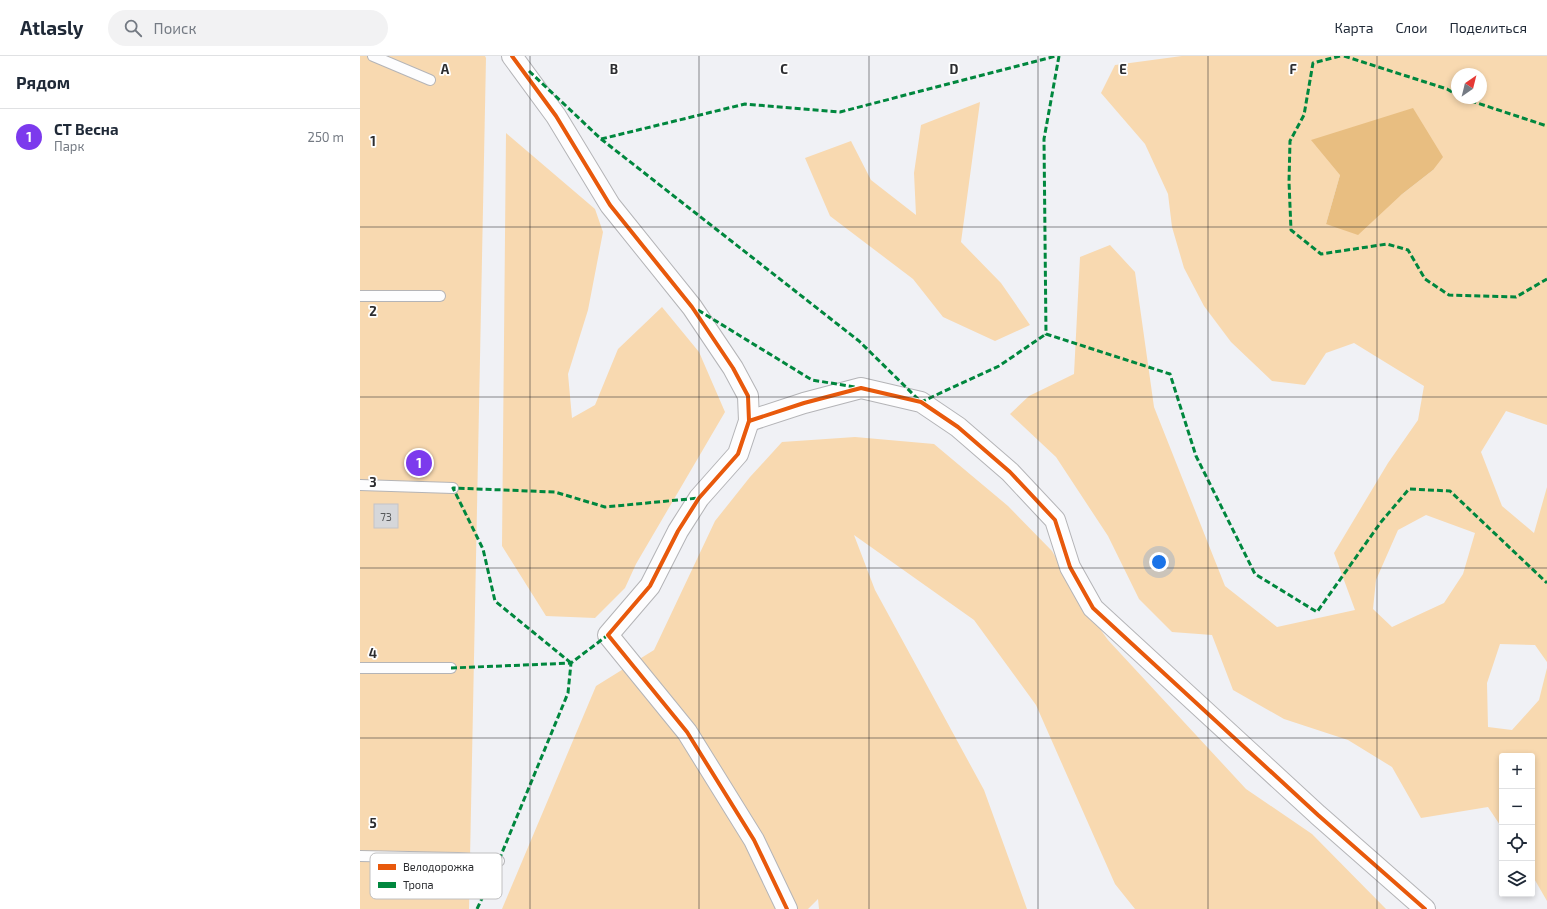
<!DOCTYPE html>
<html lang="ru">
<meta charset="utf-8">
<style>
body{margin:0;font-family:"Exo 2",sans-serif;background:#f2f2f3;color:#1f2937}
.controls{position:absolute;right:12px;bottom:12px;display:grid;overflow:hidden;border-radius:4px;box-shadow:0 2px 6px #0003}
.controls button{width:36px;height:36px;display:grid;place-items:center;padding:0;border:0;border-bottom:1px solid #e0e1e3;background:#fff;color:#1f2937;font:20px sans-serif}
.compass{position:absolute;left:1091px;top:12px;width:36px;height:36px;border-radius:50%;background:#fff;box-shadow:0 2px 6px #0003;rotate:35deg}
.you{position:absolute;left:799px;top:506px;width:14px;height:14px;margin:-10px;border:3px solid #fff;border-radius:50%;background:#1a73e8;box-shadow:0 0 0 6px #1a73e833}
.badge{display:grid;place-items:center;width:26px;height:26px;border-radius:50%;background:#7c3aed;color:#fff;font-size:13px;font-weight:700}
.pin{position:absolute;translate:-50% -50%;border:2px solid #fff;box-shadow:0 1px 4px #0006}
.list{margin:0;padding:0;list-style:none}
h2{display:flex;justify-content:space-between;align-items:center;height:52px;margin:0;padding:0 16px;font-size:17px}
h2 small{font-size:13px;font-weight:400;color:#747a83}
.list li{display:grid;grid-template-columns:26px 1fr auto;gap:12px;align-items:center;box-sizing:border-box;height:56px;padding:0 16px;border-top:1px solid #e0e1e3}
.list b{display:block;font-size:15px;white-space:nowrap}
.list p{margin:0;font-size:13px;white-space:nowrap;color:#747a83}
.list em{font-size:13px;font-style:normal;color:#747a83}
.icon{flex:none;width:22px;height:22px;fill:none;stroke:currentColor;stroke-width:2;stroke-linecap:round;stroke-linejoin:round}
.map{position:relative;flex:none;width:1187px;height:853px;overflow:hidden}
header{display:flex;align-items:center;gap:24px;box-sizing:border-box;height:56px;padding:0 20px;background:#fff;border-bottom:1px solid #e0e1e3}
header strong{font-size:19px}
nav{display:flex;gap:22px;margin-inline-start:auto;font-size:14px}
.search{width:280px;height:36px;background:#f2f2f3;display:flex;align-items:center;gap:10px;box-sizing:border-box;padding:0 14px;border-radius:22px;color:#747a83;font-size:15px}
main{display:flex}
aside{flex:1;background:#fff}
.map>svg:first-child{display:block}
</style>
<header>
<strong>Atlasly</strong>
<div class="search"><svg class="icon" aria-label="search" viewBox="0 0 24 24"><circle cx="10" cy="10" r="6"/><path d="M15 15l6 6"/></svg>Поиск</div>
<nav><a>Карта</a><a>Слои</a><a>Поделиться</a></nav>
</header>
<main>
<aside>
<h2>Рядом<small></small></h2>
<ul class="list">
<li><span class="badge">1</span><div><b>СТ Весна</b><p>Парк</p></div><em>250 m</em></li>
</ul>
</aside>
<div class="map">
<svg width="1187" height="853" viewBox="0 0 1187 853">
<rect width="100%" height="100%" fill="#f0f1f5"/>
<!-- green -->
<g fill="#f8d9b0" fill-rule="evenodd">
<path d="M0,0H125L126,2L109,853H0Z"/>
<path d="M822,0H1187V369L1146,355L1121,396L1142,450L1174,477L1187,431V606L1175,589L1140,588L1127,627L1128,671L1152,674L1179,644L1187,612V845L1172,819V700H1142V772L1128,751L1061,762L1032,711L988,684L924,663L873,634L852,579L812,576L779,543L748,480L696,401L650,358L669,340L714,318L720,201L750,189L775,216L794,351L865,530L917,571L995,554L974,497L1028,407L1058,364L1064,330L994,287L966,297L945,329L912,325L871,286L844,250L824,212L812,171L808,138L785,88L741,37L755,9ZM1097,18H1121V42H1097ZM1073,114L1041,139L966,168L980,119ZM1066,459L1115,477L1103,518L1084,547L1032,571L1013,553L1016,524L1038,474Z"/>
<path d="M620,46L601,186L641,227L670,269L635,285L583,261L553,223L470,160L445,102L491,85L511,124L556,159L554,117L561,69Z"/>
<path d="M146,77L235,153L243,176L228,254L208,318L212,362L235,349L258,293L302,251L339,296L365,356L276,508L265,532L235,562L186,560L142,490Z"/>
<path d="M495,381L574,388L648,450L692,495L728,556L748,584L886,733L952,778L1026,853H775L755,828L676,649L614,564L494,479L515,534L624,734L667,853H459L458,843L448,853H142L236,630L294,594L355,465L390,421L422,386Z"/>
</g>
<!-- water -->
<path fill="#e8be81" d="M1053,52L1083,101L1073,114L1041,139L998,179L966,168L980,119L951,84Z"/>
<!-- building -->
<rect fill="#d6d7da" stroke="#c4c4c7" x="14" y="448" width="24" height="24"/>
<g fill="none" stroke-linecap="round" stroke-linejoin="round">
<defs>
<g id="service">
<path d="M13,0L70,24"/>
<path d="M0,240H80"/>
<path d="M0,429L93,432"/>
<path d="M0,612H91"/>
<path d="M0,800L98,802L139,805"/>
</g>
<g id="minor">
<path d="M152,0L196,60L250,149L332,251L373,312L388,340L389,365L378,398L339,442L318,475L290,530L248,579L327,676L394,784L427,853"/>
<path d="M389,365L444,347L501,332L561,346L598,371L650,416L695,464L710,511L733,552L958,759L1065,853"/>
</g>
</defs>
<!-- service casing -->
<use href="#service" stroke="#b4b4b7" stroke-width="12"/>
<!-- minor casing -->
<use href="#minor" stroke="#b4b4b7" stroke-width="22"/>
<!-- service -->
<use href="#service" stroke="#fdfdfe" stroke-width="10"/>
<!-- minor -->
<use href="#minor" stroke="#fdfdfe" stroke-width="20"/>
<!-- quiet -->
<g stroke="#00873e" stroke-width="3" stroke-dasharray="6 3" stroke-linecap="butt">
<path d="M699,0L684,83L686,278L810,318L836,400L895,518L957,556L1021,466L1049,433L1090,435L1187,527"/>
<path d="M980,0L953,7L944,59L930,85L929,126L931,174L961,198L1027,188L1048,194L1065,223L1089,239L1156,241L1187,223"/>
<path d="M984,0L1087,33L1097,39"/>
<path d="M169,15L241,83L499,285L561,346L639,310L686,278"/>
<path d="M1102,42L1187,70"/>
<path d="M241,83L385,48L480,56L696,0"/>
<path d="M338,254L452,324L495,331"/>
<path d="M211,607L135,545L123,493L93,432L195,436L245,451L339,442"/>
<path d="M91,612L211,607"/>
<path d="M117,853L132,821L208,637L211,607L248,579"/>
</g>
<defs>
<g id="cycleway">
<path d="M152,0L196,60L250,149L332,251L373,312L388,340L389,365L378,398L339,442L318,475L290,530L248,579L327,676L394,784L427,853"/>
<path d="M389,365L444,347L501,332L561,346L598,371L650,416L695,464L710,511L733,552L958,759L1065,853"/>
</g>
</defs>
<!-- cycleway casing -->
<use href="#cycleway" stroke="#fff" stroke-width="6"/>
<!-- cycleway -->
<use href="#cycleway" stroke="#e8590c" stroke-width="4"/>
</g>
<!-- grid -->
<path fill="none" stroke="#2c2d30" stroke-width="1" stroke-opacity="0.55" d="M170,0V853M339,0V853M509,0V853M678,0V853M848,0V853M1017,0V853M0,171H1187M0,341H1187M0,512H1187M0,682H1187"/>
<g text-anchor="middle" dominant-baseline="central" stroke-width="3.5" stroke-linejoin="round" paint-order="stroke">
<!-- number labels -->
<g font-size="11" fill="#56585a">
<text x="26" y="460">73</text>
</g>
</g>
<!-- legend -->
<rect x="10" y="797" width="132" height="46" rx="6" fill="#fff" stroke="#c0c0c1" stroke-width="1"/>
<rect x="18" y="808" width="18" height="6" fill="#e8590c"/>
<rect x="18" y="826" width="18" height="6" fill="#00873e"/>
<g font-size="11" fill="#2c2d30">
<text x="43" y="815">Велодорожка</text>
<text x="43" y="833">Тропа</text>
</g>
<g font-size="13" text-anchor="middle" font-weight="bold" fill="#2c2d30" stroke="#fff" stroke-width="3.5" stroke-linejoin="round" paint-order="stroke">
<text x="85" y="18">A</text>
<text x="254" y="18">B</text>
<text x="424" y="18">C</text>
<text x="594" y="18">D</text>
<text x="763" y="18">E</text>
<text x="933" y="18">F</text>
<text x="13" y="90">1</text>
<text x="13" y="260">2</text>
<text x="13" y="431">3</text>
<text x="13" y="602">4</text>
<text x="13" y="772">5</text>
</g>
</svg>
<div class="controls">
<button>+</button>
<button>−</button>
<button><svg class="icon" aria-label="locate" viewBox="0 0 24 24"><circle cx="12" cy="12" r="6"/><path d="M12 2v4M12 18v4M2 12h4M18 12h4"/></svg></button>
<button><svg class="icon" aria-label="layers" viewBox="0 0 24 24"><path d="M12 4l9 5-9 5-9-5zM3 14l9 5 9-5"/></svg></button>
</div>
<svg class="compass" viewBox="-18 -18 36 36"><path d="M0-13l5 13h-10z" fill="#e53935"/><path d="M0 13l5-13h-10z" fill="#747a83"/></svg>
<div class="you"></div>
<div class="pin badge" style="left:59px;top:407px">1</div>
</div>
</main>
